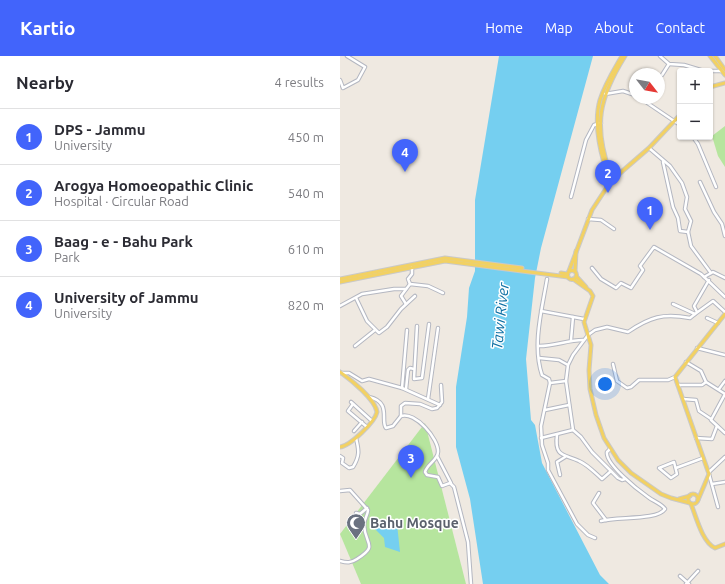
<!DOCTYPE html>
<meta charset="utf-8">
<style>
body{margin:0;font-family:Ubuntu,sans-serif;background:#f7f7f7;color:#2b2b33}
.controls{position:absolute;right:12px;top:12px;display:grid;overflow:hidden;border-radius:4px;box-shadow:0 1px 3px #0004}
.controls button{width:36px;height:36px;display:grid;place-items:center;padding:0;border:0;border-bottom:1px solid #e1e1e2;background:#fff;color:#2b2b33;font:20px sans-serif}
.compass{position:absolute;left:289px;top:12px;width:36px;height:36px;border-radius:50%;background:#fff;box-shadow:0 1px 3px #0004;rotate:121deg}
.you{position:absolute;left:265px;top:328px;width:14px;height:14px;margin:-10px;border:3px solid #fff;border-radius:50%;background:#1a73e8;box-shadow:0 0 0 6px #1a73e833}
.badge{display:grid;place-items:center;width:26px;height:26px;border-radius:50%;background:#4264fb;color:#fff;font-size:13px;font-weight:700}
.pin{position:absolute;translate:-50% -33px;filter:drop-shadow(0 1px 2px #0008)}
.pin::after{content:'';position:absolute;top:21px;width:14px;height:12px;background:inherit;clip-path:polygon(0 0,100% 0,50% 100%)}
.list{margin:0;padding:0;list-style:none}
h2{display:flex;justify-content:space-between;align-items:center;height:52px;margin:0;padding:0 16px;font-size:17px}
h2 small{font-size:13px;font-weight:400;color:#7c7c81}
.list li{display:grid;grid-template-columns:26px 1fr auto;gap:12px;align-items:center;box-sizing:border-box;height:56px;padding:0 16px;border-top:1px solid #e1e1e2}
.list b{display:block;font-size:15px;white-space:nowrap}
.list p{margin:0;font-size:13px;white-space:nowrap;color:#7c7c81}
.list em{font-size:13px;font-style:normal;color:#7c7c81}
.map{position:relative;flex:none;width:385px;height:528px;overflow:hidden}
header{display:flex;align-items:center;gap:24px;box-sizing:border-box;height:56px;padding:0 20px;background:#4264fb;color:#fff}
header strong{font-size:19px}
nav{display:flex;gap:22px;margin-inline-start:auto;font-size:14px}
main{display:flex}
aside{flex:1;background:#fff}
.map>svg:first-child{display:block}
</style>
<header>
<strong>Kartio</strong>
<nav><a>Home</a><a>Map</a><a>About</a><a>Contact</a></nav>
</header>
<main>
<aside>
<h2>Nearby<small>4 results</small></h2>
<ul class="list">
<li><span class="badge">1</span><div><b>DPS - Jammu</b><p>University</p></div><em>450 m</em></li>
<li><span class="badge">2</span><div><b>Arogya Homoeopathic Clinic</b><p>Hospital · Circular Road</p></div><em>540 m</em></li>
<li><span class="badge">3</span><div><b>Baag - e - Bahu Park</b><p>Park</p></div><em>610 m</em></li>
<li><span class="badge">4</span><div><b>University of Jammu</b><p>University</p></div><em>820 m</em></li>
</ul>
</aside>
<div class="map">
<svg width="385" height="528" viewBox="0 0 385 528">
<rect width="100%" height="100%" fill="#efe9e1"/>
<!-- green -->
<g fill="#b6e59e">
<path d="M385,70V111L378,100L372,80Z"/>
<path d="M85,367L126,528H21L0,478Z"/>
</g>
<!-- water -->
<g fill="#75cff0">
<path d="M159,0H253L201,192L195,222L186,303L191,364L195,369L202,407L260,519L269,528H143L130,443L116,391V331L127,261L129,232L135,215V144Z"/>
<path d="M54,467L57,468L60,496L45,491L44,482L34,472V470Z"/>
</g>
<g fill="none" stroke-linecap="round" stroke-linejoin="round">
<defs>
<g id="minor">
<path d="M320,0L329,8L344,9L364,15"/>
<path d="M370,15H382"/>
<path d="M322,19L329,8"/>
<path d="M0,24L3,32L18,24L25,11L7,0"/>
<path d="M265,38L283,35L295,39"/>
<path d="M300,42L340,69"/>
<path d="M353,81L358,88L376,131"/>
<path d="M309,92L330,110L342,127L347,141L345,153L351,165L348,176L351,190L371,217"/>
<path d="M323,106L333,151L338,162L340,175L348,176"/>
<path d="M360,126L374,156L382,168L385,180"/>
<path d="M231,141L246,84L254,69L261,67"/>
<path d="M248,163L261,164L274,173"/>
<path d="M252,212L261,223L276,232L281,227L291,232L303,214L300,210L314,191L361,218L385,241"/>
<path d="M364,221L373,216L385,222"/>
<path d="M207,223C202,253 192,289 202,319L209,323L210,327L201,370L202,389L208,407V414L237,468L248,479L255,482"/>
<path d="M70,228L68,223L72,218V211"/>
<path d="M16,242L27,265L39,277L47,271L61,253L75,240"/>
<path d="M66,248L61,240L70,228L88,230L103,237"/>
<path d="M0,250L22,238L54,233H66"/>
<path d="M201,255L244,263"/>
<path d="M357,256L354,250L369,224"/>
<path d="M355,258L373,245L385,256"/>
<path d="M367,262L378,267"/>
<path d="M77,270L74,323L82,322L89,268"/>
<path d="M231,284L233,261"/>
<path d="M15,290L35,274"/>
<path d="M199,290C216,290 227,284 243,284"/>
<path d="M357,292L385,299"/>
<path d="M199,302L219,304L228,309"/>
<path d="M346,306L361,315L366,326L385,338"/>
<path d="M273,308L277,325L287,332L291,331L299,324H328L335,321"/>
<path d="M1,317H9L22,325L29,323L62,332L100,349"/>
<path d="M210,327L226,325"/>
<path d="M338,329H362L366,326"/>
<path d="M62,332L67,274"/>
<path d="M66,333L68,314L70,312L74,313"/>
<path d="M379,333L385,325"/>
<path d="M385,338L371,364L385,377"/>
<path d="M29,341C52,346 40,365 46,372L53,370L61,360C75,355 99,383 98,396C98,404 87,408 85,416L87,419L98,421L102,430L110,427L114,431L128,486L131,528"/>
<path d="M88,343L98,272"/>
<path d="M343,343L356,344L359,355L371,363"/>
<path d="M11,346L32,365"/>
<path d="M13,348L8,355L27,371"/>
<path d="M205,354L229,349"/>
<path d="M61,360V350L65,347L80,348L92,353L97,352L102,346L101,329"/>
<path d="M14,375L22,366"/>
<path d="M217,379C214,402 225,398 239,405C248,409 254,416 262,423L271,415"/>
<path d="M201,382L233,374"/>
<path d="M356,382L372,383L377,370"/>
<path d="M0,400L3,402L2,407L9,412L13,411C20,400 19,394 16,382"/>
<path d="M97,400L111,427"/>
<path d="M334,406L337,418L331,422L319,412Z"/>
<path d="M336,412L363,402"/>
<path d="M369,416L385,401"/>
<path d="M369,418L378,451"/>
<path d="M220,419L217,406L225,401"/>
<path d="M285,423L282,424L278,422L252,396L241,381L233,374L226,325L228,309L233,299L248,279L255,274L267,271L288,276C310,261 323,257 350,262L355,258L333,248"/>
<path d="M372,428L385,426"/>
<path d="M0,435L10,434L28,454C28,459 24,463 24,469C25,489 39,489 17,503C11,507 7,507 0,505"/>
<path d="M259,437L253,447L266,464"/>
<path d="M16,457L20,458L27,452"/>
<path d="M261,465C276,460 317,465 325,453C322,448 313,445 308,441C298,434 265,408 267,396L270,393"/>
<path d="M340,520L349,528"/>
<path d="M346,528L358,515"/>
</g>
<g id="major">
<path d="M370,0L385,19"/>
<path d="M375,0L385,14"/>
<path d="M370,31L385,27"/>
<path d="M270,117C253,69 259,42 285,0"/>
<path d="M271,125C261,103 253,68 260,44C265,28 274,14 282,0"/>
<circle cx="232" cy="219" r="4.5"/>
<path d="M229,215L252,154L271,125L309,92L340,59"/>
<path d="M235,215L236,195"/>
<path d="M221,217L227,218"/>
<path d="M236,220L246,231"/>
<path d="M0,223L105,202L182,212"/>
<path d="M233,223L250,235L253,240L244,266L251,289L249,314L250,333L256,359L264,382L278,404L291,417L321,438L331,442L350,447"/>
<path d="M0,226L105,205L228,221"/>
<path d="M0,316C11,324 35,343 37,356C35,366 10,390 0,391"/>
<circle cx="353" cy="443" r="5"/>
<path d="M339,443L350,440"/>
<path d="M358,444L369,418L335,321L385,258"/>
<path d="M351,448C356,460 362,486 375,492L385,488"/>
</g>
</defs>
<!-- minor casing -->
<use href="#minor" stroke="#b4b7c1" stroke-width="4.5"/>
<!-- major casing -->
<use href="#major" stroke="#c9c9c9" stroke-width="5"/>
<!-- minor -->
<use href="#minor" stroke="#fff" stroke-width="2.5"/>
<!-- major -->
<use href="#major" stroke="#f2d163" stroke-width="3"/>
</g>
<!-- icons -->
<defs>
<symbol id="mosque-pin" viewBox="-11 -11 22 30"><path d="M0 17L-7.5 6A9.5 9.5 0 1 1 7.5 6Z" fill="#6b7280" stroke="#fff"/><path d="M3.5-4.9A6 6 0 1 0 3.5 4.9A5 5 0 1 1 3.5-4.9Z" fill="#fff"/></symbol>
</defs>
<g fill-rule="evenodd">
<use href="#mosque-pin" x="5" y="456" width="22" height="30"/>
</g>
<g text-anchor="middle" dominant-baseline="central" stroke-width="3" stroke-linejoin="round" paint-order="stroke">
<!-- worship labels -->
<g font-size="14" font-weight="bold" fill="#5b616d" stroke="#fff" text-anchor="start">
<text x="30" y="467">Bahu Mosque</text>
</g>
<!-- water labels -->
<g font-size="15" font-style="italic" fill="#0d6fa3" stroke="#fff">
<text transform="translate(160 260) rotate(-84)">Tawi River</text>
</g>
</g>
</svg>
<div class="controls">
<button>+</button>
<button>−</button>
</div>
<svg class="compass" viewBox="-18 -18 36 36"><path d="M0-13l5 13h-10z" fill="#e53935"/><path d="M0 13l5-13h-10z" fill="#7c7c81"/></svg>
<div class="you"></div>
<div class="pin badge" style="left:310px;top:174px">1</div>
<div class="pin badge" style="left:268px;top:137px">2</div>
<div class="pin badge" style="left:71px;top:422px">3</div>
<div class="pin badge" style="left:65px;top:116px">4</div>
</div>
</main>
